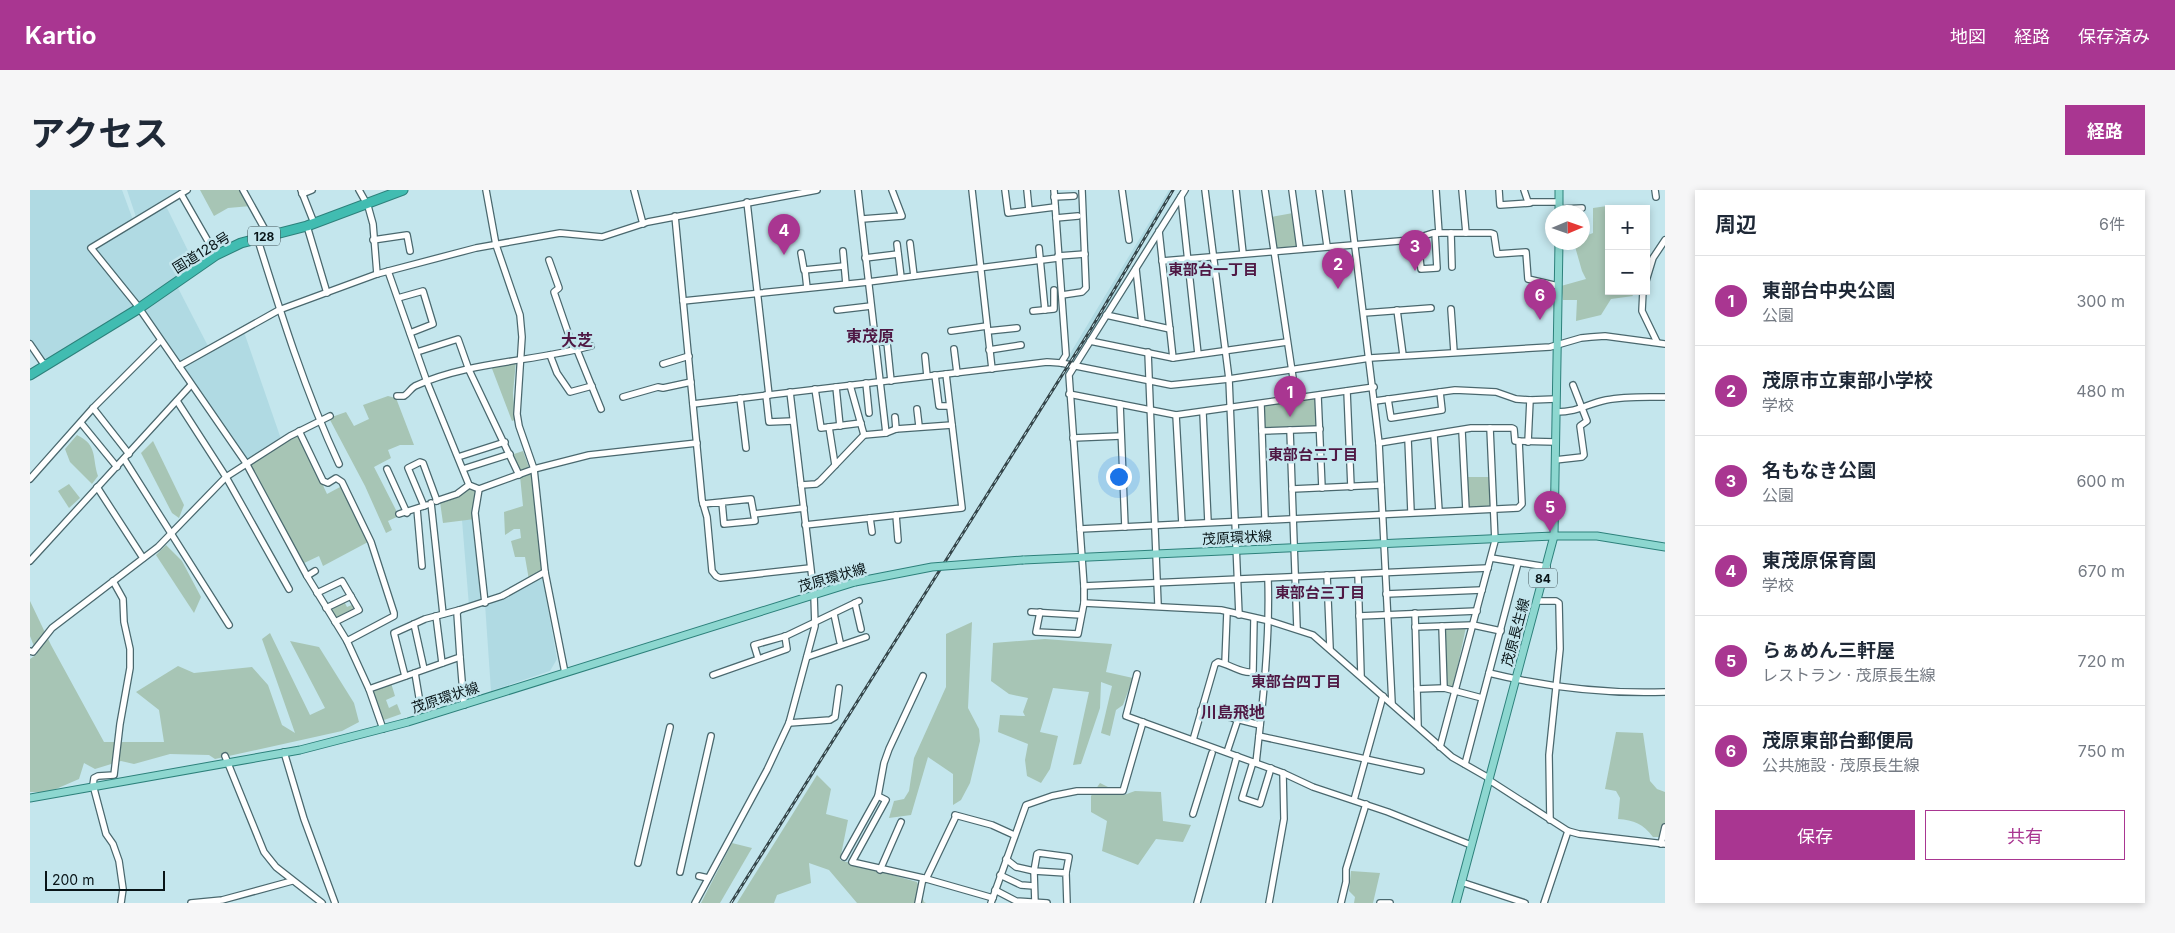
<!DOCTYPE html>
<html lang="ja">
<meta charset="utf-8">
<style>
body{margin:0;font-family:Inter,"Noto Sans JP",sans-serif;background:#f6f6f7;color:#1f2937}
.controls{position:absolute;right:15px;top:15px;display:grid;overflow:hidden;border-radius:0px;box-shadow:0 2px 8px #0003}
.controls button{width:45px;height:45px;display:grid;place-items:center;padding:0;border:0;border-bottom:1px solid #e0e1e3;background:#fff;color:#1f2937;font:25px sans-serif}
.compass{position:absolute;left:1515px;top:15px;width:45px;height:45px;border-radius:50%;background:#fff;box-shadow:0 2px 8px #0003;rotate:88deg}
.scale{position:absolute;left:15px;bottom:12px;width:120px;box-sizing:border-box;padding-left:5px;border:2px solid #081417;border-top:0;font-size:14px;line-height:18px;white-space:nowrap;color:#081417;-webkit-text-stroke:4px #c4e6ed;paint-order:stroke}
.you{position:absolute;left:1088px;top:286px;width:18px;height:18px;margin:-12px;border:4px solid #fff;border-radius:50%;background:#1a73e8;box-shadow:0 0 0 8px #1a73e833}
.badge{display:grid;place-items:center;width:32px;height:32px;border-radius:50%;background:#a93691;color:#fff;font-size:16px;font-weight:700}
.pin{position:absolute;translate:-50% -41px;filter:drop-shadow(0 1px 2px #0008)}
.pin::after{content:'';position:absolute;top:26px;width:18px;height:15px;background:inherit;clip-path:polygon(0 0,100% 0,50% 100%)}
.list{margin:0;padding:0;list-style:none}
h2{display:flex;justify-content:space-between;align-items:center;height:65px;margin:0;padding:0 20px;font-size:21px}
h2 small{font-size:16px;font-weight:400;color:#747a83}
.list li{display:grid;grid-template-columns:32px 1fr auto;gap:15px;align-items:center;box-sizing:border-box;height:90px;padding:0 20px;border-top:1px solid #e0e1e3}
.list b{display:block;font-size:19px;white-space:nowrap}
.list p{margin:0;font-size:16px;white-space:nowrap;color:#747a83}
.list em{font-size:16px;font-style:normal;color:#747a83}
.actions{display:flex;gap:10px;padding:15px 20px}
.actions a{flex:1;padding:11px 0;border:1px solid #a93691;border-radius:0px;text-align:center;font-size:18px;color:#a93691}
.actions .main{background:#a93691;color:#fff}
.map{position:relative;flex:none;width:1635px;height:713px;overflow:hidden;border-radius:0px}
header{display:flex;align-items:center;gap:30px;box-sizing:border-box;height:70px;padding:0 25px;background:#a93691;color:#fff}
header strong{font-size:24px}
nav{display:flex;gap:28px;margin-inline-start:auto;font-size:18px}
.intro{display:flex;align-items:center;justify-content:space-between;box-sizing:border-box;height:120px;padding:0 30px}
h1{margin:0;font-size:35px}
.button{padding:12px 22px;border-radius:0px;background:#a93691;color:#fff;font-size:18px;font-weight:700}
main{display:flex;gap:30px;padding:0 30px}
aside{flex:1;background:#fff;border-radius:0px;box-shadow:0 2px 8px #0003}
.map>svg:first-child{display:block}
</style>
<header>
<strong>Kartio</strong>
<nav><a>地図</a><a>経路</a><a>保存済み</a></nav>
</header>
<div class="intro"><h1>アクセス</h1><a class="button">経路</a></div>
<main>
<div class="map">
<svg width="1635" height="713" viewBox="0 0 1635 713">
<rect width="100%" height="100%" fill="#c4e6ed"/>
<!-- built -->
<g fill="#b0dae3">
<path d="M0,0H92L103,30L58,58L105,116L67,138L14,172L0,155Z"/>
<path d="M97,0H154L106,27Z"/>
<path d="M1139,0H1145L1108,60L1090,93L1093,95L1043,174L1035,172Z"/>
<path d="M135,14L165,75L110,113H107L66,62V57Z"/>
<path d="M147,96L179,158L151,173H147L111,122Z"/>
<path d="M214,142L251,249L216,270L153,176Z"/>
<path d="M445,329L454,412L439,416L432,330Z"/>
<path d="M512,385L527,469L520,481L461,501L455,414Z"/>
</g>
<!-- green -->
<g fill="#a7c5b5">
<path d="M170,0H211L221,16L198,18L184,26Z"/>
<path d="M1577,16L1579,20V101H1600L1603,106L1581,109L1571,125L1546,131L1547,110H1533L1531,96L1556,89L1552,81L1544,53L1552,52L1553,47L1563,43V18Z"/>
<path d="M1263,23L1268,56L1246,58L1241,27Z"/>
<path d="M486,171L483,203L485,230L482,231L461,176Z"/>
<path d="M358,206L366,208L384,255H370L358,260L361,268L344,277L369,326L358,331L362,340L356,343L335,296L299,228L316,222L324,236L339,229L333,215Z"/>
<path d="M1287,208L1288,238L1233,240L1232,215Z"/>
<path d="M269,244L297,304L312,296L338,352L293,376L289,366L272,374L218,273Z"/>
<path d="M47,245C68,255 62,268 68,286L62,294L40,272L35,259Z"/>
<path d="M123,251L154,315L149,328L142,323L111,263Z"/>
<path d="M493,261L500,280L490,284L481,265Z"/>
<path d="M501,282L512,382L499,390L495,367H485L481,351L491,348L490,339H484L475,345L474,322L493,316L490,286Z"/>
<path d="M1437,287H1460V316L1439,317Z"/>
<path d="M39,294L50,308L39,318L28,301Z"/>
<path d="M440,296L447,299L445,329L413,333L410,312Z"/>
<path d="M136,355L152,371L171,407L164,423L126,365Z"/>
<path d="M0,411L21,455L74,552H134L129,520L106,502L148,476L164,483L222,477L238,495L252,535L265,543L232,449L240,443L280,525L295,518L260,451L289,457L324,513L329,532L312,541L185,569L179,565L140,564L104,574L91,571L65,579L54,573L49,589L19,602H0V469L7,464L0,446Z"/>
<path d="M314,411L317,417L324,414L327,419L307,430L299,418Z"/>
<path d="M942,432L938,518L949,539L950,551L940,593L931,610L923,615V584L898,567L881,625L859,628L864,611L874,609L879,601L884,568L916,497V444Z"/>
<path d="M1436,437L1423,499L1416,496V440Z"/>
<path d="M1015,449L1082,454L1076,482L1103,488L1093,515L1086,520L1080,546L1071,543L1082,496L1071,492L1070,518L1051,574L1043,575L1059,502L1023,498L1010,542L1028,546L1020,579L1011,593L997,586L995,570L998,554L968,542L970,525L995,526L993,522L998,508L979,504L961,491L963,453Z"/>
<path d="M361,493L365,506L356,510L359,518L367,514L371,524L354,530L351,529L341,499Z"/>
<path d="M1586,542L1613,543L1620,591L1627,599L1635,602V647H1623C1613,634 1604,630 1588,629L1590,608L1586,601L1575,599Z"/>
<path d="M787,585L801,599L796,624L818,630L810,670L887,692L894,712L896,713H827L799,680L779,673L781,693L747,705L744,713H707Z"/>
<path d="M1070,593L1094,605L1105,601L1131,602L1133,631L1161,635L1153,652L1126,649L1108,675L1072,661L1077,631L1061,622V606Z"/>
<path d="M702,653L722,658L690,713H671Z"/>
<path d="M1321,681L1350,683L1343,713H1324L1325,707L1319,701Z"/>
</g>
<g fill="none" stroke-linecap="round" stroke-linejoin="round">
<defs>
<g id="minor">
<path d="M157,0L61,58L107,115L216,273L277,386L317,451L339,499L353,539"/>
<path d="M213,0L238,45"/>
<path d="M271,0L284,33"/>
<path d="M329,0L338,16L343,34L347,84"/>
<path d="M456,0L466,55L490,125L492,147L487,224L489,236L504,279L515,382L535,483"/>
<path d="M604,0L613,34"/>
<path d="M828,0L856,243"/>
<path d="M942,0L962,179"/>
<path d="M975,0L978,23L1025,17"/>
<path d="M997,0L999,20"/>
<path d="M1024,0L1036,165L1031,173"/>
<path d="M1092,0L1099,50"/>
<path d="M1175,0L1199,189L1209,425"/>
<path d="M1206,0L1213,63"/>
<path d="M1235,0L1266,208"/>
<path d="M1262,0L1270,58"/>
<path d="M1289,0L1297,56"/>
<path d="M1318,0L1349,253L1362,513"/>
<path d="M1406,0L1409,43"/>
<path d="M1432,0L1436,43"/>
<path d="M1469,0L1470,15L1500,13"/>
<path d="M1494,0L1498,12H1529"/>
<path d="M1625,0L1626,7"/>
<path d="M151,4L186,65"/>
<path d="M272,4L282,0"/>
<path d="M1024,7L1044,6"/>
<path d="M1151,7L1168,164"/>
<path d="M717,12L739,205"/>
<path d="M1529,19L1552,18"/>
<path d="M645,26L672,310L677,327L682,381L686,386L690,388L780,378"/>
<path d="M1026,28L1048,26"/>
<path d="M832,29L872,26L862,0"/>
<path d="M277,36L297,103"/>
<path d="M1129,41L1143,168"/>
<path d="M1421,43L1422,77"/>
<path d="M227,47C251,124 275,201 309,274"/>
<path d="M1388,48L1391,79L1407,78L1405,43"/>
<path d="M343,50L377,45L380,61"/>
<path d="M880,53L884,86"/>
<path d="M867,54L871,87"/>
<path d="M1009,58L1015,120"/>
<path d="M813,61L816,94"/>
<path d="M771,63L774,80L814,76"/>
<path d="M1028,66L1055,64"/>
<path d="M835,68L868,64"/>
<path d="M519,70L529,98L524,102L544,160"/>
<path d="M1132,71L1381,50L1403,43H1461L1464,44L1467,64L1496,62L1498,89L1528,96"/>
<path d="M1106,79L1112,133"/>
<path d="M775,80L777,98"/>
<path d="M358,81L397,192L439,295L449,299L504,279L559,265L667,253"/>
<path d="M1616,91L1623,68L1635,50"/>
<path d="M1613,101L1612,121L1627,152"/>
<path d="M1032,105L1052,102L1056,98L1052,0"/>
<path d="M368,108L393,101L403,134L380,143"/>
<path d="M653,111L838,92L1028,68"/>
<path d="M1421,119L1424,162"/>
<path d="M807,120L841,116"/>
<path d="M1367,120L1373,165"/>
<path d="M1003,121L1024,119V100"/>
<path d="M1334,123L1401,118"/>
<path d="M1076,125L1140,139"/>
<path d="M921,141L957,136"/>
<path d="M958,141L987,138"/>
<path d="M1060,151L1143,168L1257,152"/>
<path d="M846,152H857L861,191"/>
<path d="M0,154L13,173L19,174"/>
<path d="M924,159L927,183"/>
<path d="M547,160L571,219"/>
<path d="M959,160L991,155"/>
<path d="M387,162L428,149L439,180L489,285"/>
<path d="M1118,162L1128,415"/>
<path d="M520,165L527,183L540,202L562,196"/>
<path d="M895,166L897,186"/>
<path d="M633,174L659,166"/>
<path d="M149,176L249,120L347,84L446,58L530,43L572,47L618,32L787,0"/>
<path d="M905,185L909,216H919"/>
<path d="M836,193L839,223"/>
<path d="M820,195L834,245"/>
<path d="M806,197L810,236"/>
<path d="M785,199L791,238L831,233"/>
<path d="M1317,201L1321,297"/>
<path d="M1039,204L1146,225L1344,197"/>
<path d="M736,205L739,232L763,231"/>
<path d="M367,206H374C379,203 380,199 385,196C440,171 503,172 561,156"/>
<path d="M1288,206L1292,298"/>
<path d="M593,207L628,197L633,198L661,192"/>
<path d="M710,208L716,258"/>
<path d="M1358,209L1361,228L1412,220L1410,202"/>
<path d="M147,211L196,287L259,399"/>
<path d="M1345,211L1425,200L1466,202L1486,209L1500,210L1526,209"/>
<path d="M663,214L1017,172L1031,173L1141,195L1199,189L1340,168L1520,157L1551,148L1561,147L1575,146L1635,154"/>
<path d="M1090,214L1095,337"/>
<path d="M1231,214L1235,329"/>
<path d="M63,218L99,264"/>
<path d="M887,219L889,236"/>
<path d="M1526,222C1549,222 1556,214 1576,210C1595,206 1615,207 1635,207"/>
<path d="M1173,223L1178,332"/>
<path d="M1146,225L1152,334"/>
<path d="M865,227L866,239"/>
<path d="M51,233L87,277"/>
<path d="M799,237L805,275"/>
<path d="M1260,240L1267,438"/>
<path d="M269,241L293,291L298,293L306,288L312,292L341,352L364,423V426L317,451"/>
<path d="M1232,241L1290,239"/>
<path d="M1432,241L1436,320"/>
<path d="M1404,245L1409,321"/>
<path d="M1043,248L1091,246"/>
<path d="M1378,249L1381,322"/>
<path d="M1498,252L1500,210"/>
<path d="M1349,253L1441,238H1482L1484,239L1485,251L1526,252"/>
<path d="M428,267L475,252"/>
<path d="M94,269L199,435"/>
<path d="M1525,270L1552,267L1554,265L1550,236L1557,231L1543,195"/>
<path d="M357,279L377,323"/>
<path d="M433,279L480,264"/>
<path d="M0,289L63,218L130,151"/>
<path d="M771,295L786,294L790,291L834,245L856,243L866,239L922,235"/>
<path d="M67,297L113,368"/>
<path d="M449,299L445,323L455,413"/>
<path d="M1262,299L1351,295"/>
<path d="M406,311L427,304L439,295"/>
<path d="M401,313L413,424"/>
<path d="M673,314L721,309L725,331L694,334L692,312"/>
<path d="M394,316L378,278L390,272L393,273L407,311"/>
<path d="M387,319L392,376"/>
<path d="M369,324L397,315"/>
<path d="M724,324L774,318"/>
<path d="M866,325L868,350"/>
<path d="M840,328L842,342"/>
<path d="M775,335L932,318L916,184"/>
<path d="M1050,339L1488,318L1492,314L1489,251"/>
<path d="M1461,368L1517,377"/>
<path d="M0,371L161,195"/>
<path d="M1328,384L1331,485"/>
<path d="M1297,385L1300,458"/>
<path d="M277,386L285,381"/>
<path d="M83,391L93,409L94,432L100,459V478L90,534L84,585L68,586L64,588L63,595L76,644L83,654L89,671L93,699L91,713"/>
<path d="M1054,396L1458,378"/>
<path d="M287,403L312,391L329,420L305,432"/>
<path d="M1356,404L1452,400"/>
<path d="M1507,411H1526L1529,413L1530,459L1519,565L1520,630"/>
<path d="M825,413L831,439"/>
<path d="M1054,413L1191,420L1240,431L1283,445L1422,567L1457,587L1459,590L1538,641L1549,644L1635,654"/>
<path d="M296,418L321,406"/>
<path d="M1001,422L1051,425"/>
<path d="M1010,422L1006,442L1048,444L1054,413V396L1039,185L1155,0"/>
<path d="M1385,423L1388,536"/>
<path d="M804,424L810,452"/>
<path d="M406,426L412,473"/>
<path d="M1329,426L1447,421"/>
<path d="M384,434L394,479"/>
<path d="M1412,436L1414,498"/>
<path d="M1385,437L1443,435L1471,441"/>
<path d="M0,461L3,462L22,438L128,357L196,287L260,246L300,226"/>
<path d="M430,467L434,515"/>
<path d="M777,467L836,447"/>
<path d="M728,468L724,455L756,446L829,411"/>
<path d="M1195,473L1197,422"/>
<path d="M385,483L391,519"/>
<path d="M1459,483C1516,497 1577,504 1635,502"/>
<path d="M1107,484L1096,526L1253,583L1283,597L1358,622L1441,655"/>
<path d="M683,485L757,459L755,446"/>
<path d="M375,486L364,443L395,429L429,420"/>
<path d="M893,486L859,559L854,573L848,606L856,610L822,672L893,688L963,708"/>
<path d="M339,499L430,467L427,423L429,420L472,406L515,382"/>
<path d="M1387,499L1414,498L1452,508"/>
<path d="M1171,520L1230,535"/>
<path d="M759,533L800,530L805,527L809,498"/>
<path d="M1229,546L1391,581"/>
<path d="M1163,550L1185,474L1188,472C1199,474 1212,484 1223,482L1224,428"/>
<path d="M1410,557L1465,351L1460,238"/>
<path d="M254,562L274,629L305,713"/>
<path d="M1197,562L1208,529"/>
<path d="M195,566L234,662L246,677L292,713"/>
<path d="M1223,572L1212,608L1230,614L1241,578"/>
<path d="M1226,573C1233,511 1240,450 1238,388"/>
<path d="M1435,574L1488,373"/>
<path d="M1324,610L1353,506"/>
<path d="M1163,624L1182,563"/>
<path d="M925,625L962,635L984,645"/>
<path d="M1631,654L1635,637"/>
<path d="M814,667L848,606"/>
<path d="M976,669L986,677L1004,681L1036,683L1037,713"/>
<path d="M608,673L640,537"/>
<path d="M850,680L871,632"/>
<path d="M650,682L681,546"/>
<path d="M970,685L991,695L1004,696"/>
<path d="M669,686L678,688"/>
<path d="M896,689L926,626"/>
<path d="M1431,692L1495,713"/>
<path d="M965,700L986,711L1017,713"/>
<path d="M161,713L192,710L262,691"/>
<path d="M665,713L737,580L759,533L785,436L784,405L760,202"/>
<path d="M888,713L893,688"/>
<path d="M961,713L996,615L1022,606L1047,601H1093L1113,532"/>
<path d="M1005,713L1004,681L1007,664L1009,663L1039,667L1036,683"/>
<path d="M1167,713L1207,566"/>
<path d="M1239,713L1254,629L1253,583"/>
<path d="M1311,713L1316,692V679L1336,614"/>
<path d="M1350,713H1360"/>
<path d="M1514,713L1538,641"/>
</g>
<g id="major">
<path d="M1529,22V0"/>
<path d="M993,370L1524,346H1567L1635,357"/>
<path d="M0,608L270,560L378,532L825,392"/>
<path d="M1426,713L1524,346L1529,52"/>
</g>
<path id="highway" d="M0,185L108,119L186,65L211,53L277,36L373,0"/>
</defs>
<!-- minor casing -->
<use href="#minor" stroke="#4a686e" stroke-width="8"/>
<!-- major casing -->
<use href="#major" stroke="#2d817b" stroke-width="9"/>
<!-- highway casing -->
<use href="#highway" stroke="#2d817b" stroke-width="11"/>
<!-- minor -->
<use href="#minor" stroke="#fff" stroke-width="5.5"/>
<!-- major -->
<use href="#major" stroke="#8dd7d0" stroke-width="7"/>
<!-- highway -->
<use href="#highway" stroke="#41bcb1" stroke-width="9"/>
<defs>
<path id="rail" d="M701,713L1061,139L1143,0"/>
</defs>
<!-- rail casing -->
<use href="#rail" stroke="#35464a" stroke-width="3"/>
<!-- rail -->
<use href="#rail" stroke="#c4e6ed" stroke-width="1" stroke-dasharray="4" stroke-linecap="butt"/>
<defs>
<path id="major-bridge" d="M825,392L902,377L993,370"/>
</defs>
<!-- major-bridge casing -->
<use href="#major-bridge" stroke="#2d817b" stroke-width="9" stroke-linecap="butt"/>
<!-- major-bridge -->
<use href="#major-bridge" stroke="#8dd7d0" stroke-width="7"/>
</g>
<g text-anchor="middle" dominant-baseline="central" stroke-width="5" stroke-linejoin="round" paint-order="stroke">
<!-- shield labels -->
<g fill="#c4e6ed" stroke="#405357" stroke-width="1">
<rect x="218" y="36.5" width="32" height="19" rx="4"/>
<rect x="1499" y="378.5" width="28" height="19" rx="4"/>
</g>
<g font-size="12" font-weight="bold" fill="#081417">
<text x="234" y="46">128</text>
<text x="1513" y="388">84</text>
</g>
<!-- street labels -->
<g font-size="14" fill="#081417" stroke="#c4e6ed">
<text transform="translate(171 62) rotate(-32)">国道128号</text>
<text transform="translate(1207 347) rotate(-3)">茂原環状線</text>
<text transform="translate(802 387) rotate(-16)">茂原環状線</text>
<text transform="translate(1485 442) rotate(-75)">茂原長生線</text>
<text transform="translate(415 507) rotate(-18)">茂原環状線</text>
</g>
<!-- neighbourhood labels -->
<g font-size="15" font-weight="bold" fill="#4f1844" stroke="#c4e6ed">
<text x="1183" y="79">東部台一丁目</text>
<text x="1283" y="264">東部台二丁目</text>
<text x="1290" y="402">東部台三丁目</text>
<text x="1266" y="491">東部台四丁目</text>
</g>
<!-- quarter labels -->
<g font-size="16" font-weight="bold" fill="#4f1844" stroke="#c4e6ed">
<text x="840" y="146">東茂原</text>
<text x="547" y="150">大芝</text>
<text x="1203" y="522">川島飛地</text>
</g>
</g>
</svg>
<div class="controls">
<button>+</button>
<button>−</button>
</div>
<svg class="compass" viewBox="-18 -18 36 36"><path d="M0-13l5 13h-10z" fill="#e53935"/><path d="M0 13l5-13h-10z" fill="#747a83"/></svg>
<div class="scale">200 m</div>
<div class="you"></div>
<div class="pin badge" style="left:1260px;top:227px">1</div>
<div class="pin badge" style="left:1308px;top:99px">2</div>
<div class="pin badge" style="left:1385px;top:81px">3</div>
<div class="pin badge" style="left:754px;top:65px">4</div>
<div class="pin badge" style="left:1520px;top:342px">5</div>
<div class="pin badge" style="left:1510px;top:130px">6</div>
</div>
<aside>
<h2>周辺<small>6件</small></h2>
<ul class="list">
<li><span class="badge">1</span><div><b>東部台中央公園</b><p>公園</p></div><em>300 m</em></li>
<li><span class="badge">2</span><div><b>茂原市立東部小学校</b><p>学校</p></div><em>480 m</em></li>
<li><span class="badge">3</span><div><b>名もなき公園</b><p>公園</p></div><em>600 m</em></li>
<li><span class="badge">4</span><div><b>東茂原保育園</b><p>学校</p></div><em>670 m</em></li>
<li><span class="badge">5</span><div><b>らぁめん三軒屋</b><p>レストラン · 茂原長生線</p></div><em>720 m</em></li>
<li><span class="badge">6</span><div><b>茂原東部台郵便局</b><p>公共施設 · 茂原長生線</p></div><em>750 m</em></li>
</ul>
<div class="actions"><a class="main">保存</a><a>共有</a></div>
</aside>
</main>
